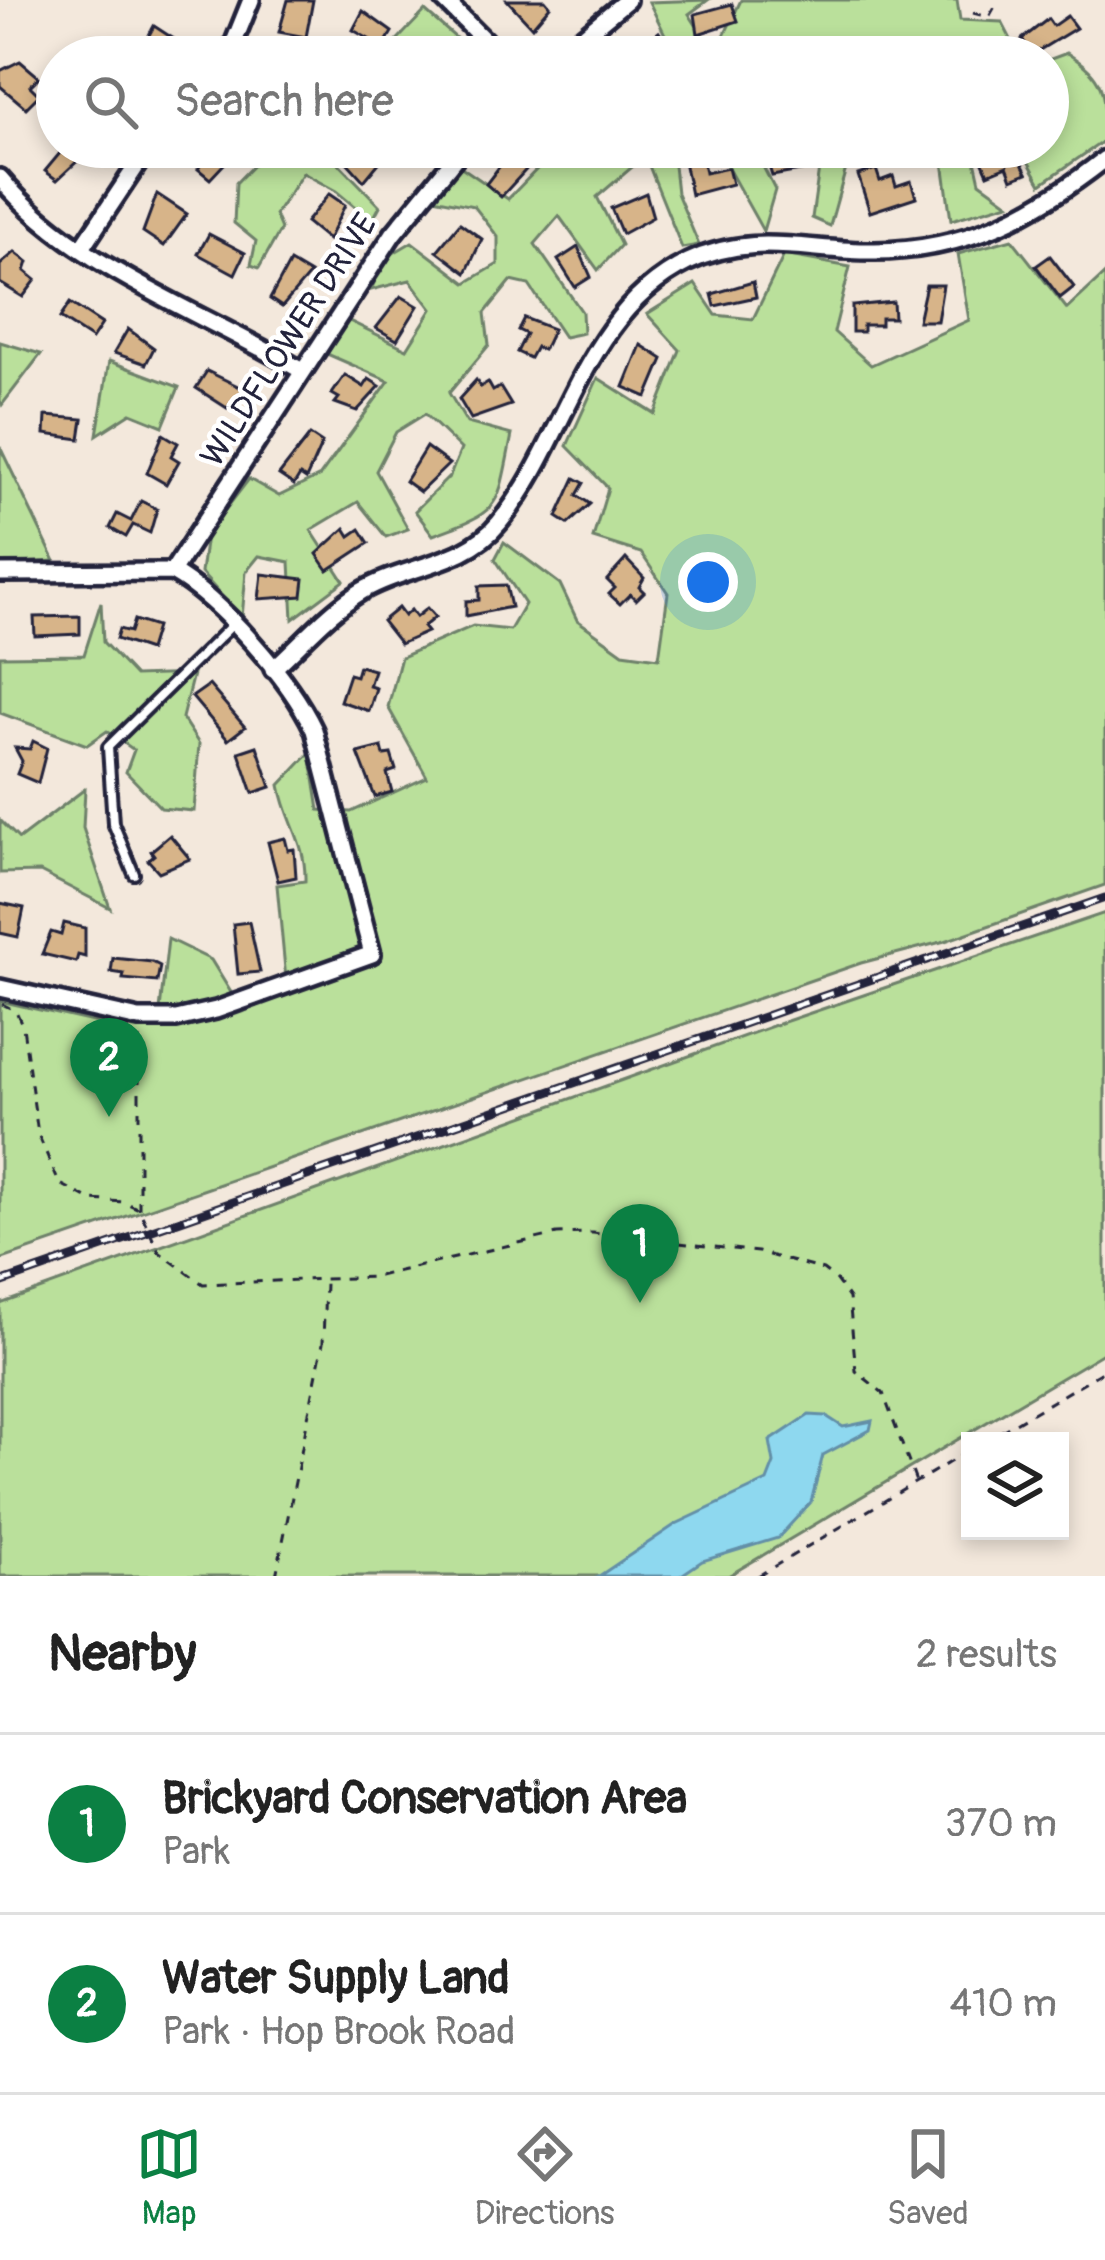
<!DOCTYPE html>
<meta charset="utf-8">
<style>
body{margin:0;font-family:Pangolin,sans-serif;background:#f6f6f6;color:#222}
.controls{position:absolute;right:36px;bottom:36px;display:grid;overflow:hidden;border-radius:0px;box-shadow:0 6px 18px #0003}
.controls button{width:108px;height:108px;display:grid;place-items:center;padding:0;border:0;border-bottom:3px solid #e0e0e0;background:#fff;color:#222;font:60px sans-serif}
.you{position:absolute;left:708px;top:582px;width:42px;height:42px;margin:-30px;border:9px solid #fff;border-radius:50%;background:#1a73e8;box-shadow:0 0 0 18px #1a73e833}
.badge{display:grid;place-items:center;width:78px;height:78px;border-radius:50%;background:#0b8043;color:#fff;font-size:39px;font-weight:700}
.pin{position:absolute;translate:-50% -99px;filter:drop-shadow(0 3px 6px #0008)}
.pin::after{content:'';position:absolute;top:63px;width:42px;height:36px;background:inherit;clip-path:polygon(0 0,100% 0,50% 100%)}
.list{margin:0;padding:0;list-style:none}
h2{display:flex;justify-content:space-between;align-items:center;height:156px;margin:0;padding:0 48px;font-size:51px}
h2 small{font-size:39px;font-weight:400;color:#767676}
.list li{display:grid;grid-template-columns:78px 1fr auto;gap:36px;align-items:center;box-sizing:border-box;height:180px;padding:0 48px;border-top:3px solid #e0e0e0}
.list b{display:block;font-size:45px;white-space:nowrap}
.list p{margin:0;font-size:39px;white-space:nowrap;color:#767676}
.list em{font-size:39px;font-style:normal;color:#767676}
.icon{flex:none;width:66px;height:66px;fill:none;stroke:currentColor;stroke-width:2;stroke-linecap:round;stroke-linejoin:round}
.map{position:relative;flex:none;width:1105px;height:1576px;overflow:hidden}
.search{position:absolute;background:#fff;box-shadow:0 6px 18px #0003;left:36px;right:36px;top:36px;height:132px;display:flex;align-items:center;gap:30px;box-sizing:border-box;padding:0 42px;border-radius:66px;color:#767676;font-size:45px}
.sheet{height:516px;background:#fff}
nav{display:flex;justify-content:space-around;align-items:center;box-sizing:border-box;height:168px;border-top:3px solid #e0e0e0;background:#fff;font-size:33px;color:#767676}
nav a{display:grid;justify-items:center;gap:6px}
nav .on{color:#0b8043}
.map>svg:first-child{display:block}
</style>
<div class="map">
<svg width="1105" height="1576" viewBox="0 0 1105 1576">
<rect width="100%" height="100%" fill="#f3e8dc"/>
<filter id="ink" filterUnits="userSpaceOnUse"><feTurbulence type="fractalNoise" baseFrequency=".00833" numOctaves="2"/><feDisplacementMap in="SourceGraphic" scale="24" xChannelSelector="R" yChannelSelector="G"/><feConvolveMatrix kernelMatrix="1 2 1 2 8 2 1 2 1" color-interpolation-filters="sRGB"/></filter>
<g filter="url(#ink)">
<!-- green -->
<g fill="#bae09b" stroke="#6e816b" stroke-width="3">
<path d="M708,0L689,14L715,55L741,0H957L960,20L1002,22L1020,57H676L649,2Z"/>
<path d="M425,11L456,38L436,57H381Z"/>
<path d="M1067,53C1105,78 1105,90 1105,140L1041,184L1020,147H1048V60Z"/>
<path d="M271,147H323L380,206L372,221L336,191L303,173L275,215L281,229L259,268L251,265L256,241L234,223L236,183Z"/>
<path d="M531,147H672L677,193L699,245L682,248L645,156L597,197L621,245L598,270L559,216L535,244L582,312L583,333L564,337L529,285L511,281L485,313L489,345L449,393L467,423L512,435C497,507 504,510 433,535L415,511L450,476L461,449L425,414L396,432L376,471L408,529L386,537L358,502L311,530L344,581L293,619L290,562L259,556L246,572L242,618L201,573L206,535L249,479L279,496L320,476L389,381L327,354L347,320L407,349L432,309L410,280L371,290L385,258L412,242L466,283L498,264V237L474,206L434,198L460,166L508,199L541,165Z"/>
<path d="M716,147H753L775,190L763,231Z"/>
<path d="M822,147H852L830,226L812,218Z"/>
<path d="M941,147H972L980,182L1009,203L951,220Z"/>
<path d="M1012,239L1067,309L1105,274V885L945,941L861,963L0,1260V1001L102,1024L158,1028L168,939L211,960L243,1012L287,990L277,885L305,881C306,841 287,824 280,785L310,753L319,810L351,812L427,777L388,707L401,657L473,626L510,630L525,604L495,559L504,542L560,584L577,620L623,653L659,658L668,593L641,553L593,538L608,488L567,446L598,378L655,414L680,350L647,314L695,284L716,315L753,319L784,255L850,267L834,332L871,365L969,320L958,254Z"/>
<path d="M0,342L41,354L2,405L0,401Z"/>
<path d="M109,361L179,387L163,426L131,413L97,435Z"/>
<path d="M0,447L55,561L0,564Z"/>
<path d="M101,602L103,642L135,676L193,674L182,718L199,744L194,811L161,808L126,772L134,750L107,731L87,745L0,713V656L84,655Z"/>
<path d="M85,789L83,828L110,908L40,872L0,873V820L19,839Z"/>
<path d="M1105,913V1352L728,1576H0V1304L781,1023Z"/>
</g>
<!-- water -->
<path fill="#8ed8ef" stroke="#638fa7" stroke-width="3" d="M809,1415L826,1416L843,1427L872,1421L870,1430L823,1455L811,1502L778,1538L702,1561L680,1576H599L676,1524L767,1481L774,1463L770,1441Z"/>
<!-- building -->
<g fill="#d7b489" stroke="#22223b" stroke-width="3">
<path d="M288,0H313L306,37L279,32Z"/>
<path d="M507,0H545L550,6L532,27Z"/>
<path d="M732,4L738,21L698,34L695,14Z"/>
<path d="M363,11L392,32L383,47L353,30Z"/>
<path d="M1067,16L1076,28L1033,54L1022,39L1048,19L1053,26Z"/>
<path d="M154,26L180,43L170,57H137Z"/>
<path d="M659,32L673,52L665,57H626Z"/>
<path d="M20,61L39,77L30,86L39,95L26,108L0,86V71Z"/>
<path d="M65,147L84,155L57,180L45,171Z"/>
<path d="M213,147H240L210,179L198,169Z"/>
<path d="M360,147H392L364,181L345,160Z"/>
<path d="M986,147H1013L1027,173L1012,179L1007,166L988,174L978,151Z"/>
<path d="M804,149L811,169L772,176L767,160Z"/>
<path d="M523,152L533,162L501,197L486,184L509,154L516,160Z"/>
<path d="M702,156L705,173L728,168L732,184L691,195L685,166L688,159Z"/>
<path d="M876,169L880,181L893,176L896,186L911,181L916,197L870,212L858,175Z"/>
<path d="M646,193L653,217L622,234L611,208Z"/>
<path d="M157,194L187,214L164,246L143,232Z"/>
<path d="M329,194L345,205L328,240L306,222Z"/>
<path d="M460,223L482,239L466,273L437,251Z"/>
<path d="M209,234L245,253L235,274L198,254Z"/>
<path d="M578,247L591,277L575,287L558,260Z"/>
<path d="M15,252L28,262L25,271L36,280L23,297L0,283V265Z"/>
<path d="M1050,256L1074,287L1060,298L1036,266Z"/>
<path d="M290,262L310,274L282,307L270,299Z"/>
<path d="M753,282L756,297L715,306L712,294Z"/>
<path d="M926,285H943L937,321H918Z"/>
<path d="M401,296L418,306L397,340L376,328Z"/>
<path d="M893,302L894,318H881V325H863V332H852V306Z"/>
<path d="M70,303L102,324L92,339L60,318Z"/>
<path d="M524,318L553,329L543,350L536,347L530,358L517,352L526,334L518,330Z"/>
<path d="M128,329L154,348L146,364L114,353Z"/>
<path d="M641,345L663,359L647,397L624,387Z"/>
<path d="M207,371L244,389L227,408L196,388Z"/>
<path d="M345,375L364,387L369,379L380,386L357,411L335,403L339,398L332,394Z"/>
<path d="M476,380L480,387L488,382L493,391L500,387L511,405L471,419L459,399Z"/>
<path d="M46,416L83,419L80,439L45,434Z"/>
<path d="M163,434L178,443L171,456L179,461L166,484L147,473Z"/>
<path d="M310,435L322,443L306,479L300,475L294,485L279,475Z"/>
<path d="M426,447L449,464L420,492L405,481Z"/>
<path d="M575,478L584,483L577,495L590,504L568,524L557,517Z"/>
<path d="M141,501L157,509L150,533L133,525L126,537L110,528L117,514L131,521Z"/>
<path d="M345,528L350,536L360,529L369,543L328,570L317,554Z"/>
<path d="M626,559L644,578L639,587L644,592L636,600L630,594L620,604L609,594L615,588L607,580Z"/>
<path d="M262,574L304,579L302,596L259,599Z"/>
<path d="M506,585L511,607L466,616V601L479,600V586Z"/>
<path d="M398,608L404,616L411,610L416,617L427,608L435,617L423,627L427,632L400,644L382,621Z"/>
<path d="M80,616V634L35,636L34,617Z"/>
<path d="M134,620L156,627L149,650L116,639L119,629L130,632Z"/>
<path d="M359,666L374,670L369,686L376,688L369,711L340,701L349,674L356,676Z"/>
<path d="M209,685L245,727L228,740L192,697Z"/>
<path d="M33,741L47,748L38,783L17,774L22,761L15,748L30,749Z"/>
<path d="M257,746L271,787L253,793L239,752Z"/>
<path d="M382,747L384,755L391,754L396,770L387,773L392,792L375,797L358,753Z"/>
<path d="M170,835L190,859L159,872L148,860L154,855L151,851Z"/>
<path d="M285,838L288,850L294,849L296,877L278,881L268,842Z"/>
<path d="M0,903L24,908L18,937L0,933Z"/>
<path d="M249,922L260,972L238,974L233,924Z"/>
<path d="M64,923L85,928V957L78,955L76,962L42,954L51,932L61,935Z"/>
<path d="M113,958L152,962L160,966L157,982L123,979L124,974L111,972Z"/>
</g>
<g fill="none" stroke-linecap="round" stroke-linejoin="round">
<defs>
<path id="service" d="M134,874L113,823L108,747L232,625"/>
<g id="minor">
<path d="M444,0L501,57"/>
<path d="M228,57L251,0"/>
<path d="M558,57L627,0"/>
<path d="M0,178C75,268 203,312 302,371"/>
<path d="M82,248L149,147"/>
<path d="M172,572L393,234L464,147"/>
<path d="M0,573L172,572C221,600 290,679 314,730L372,954L216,1010L176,1019H139L0,988"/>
<path d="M273,669C302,643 329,611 362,591C406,565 465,565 499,523C568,440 582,314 688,262C752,231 809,252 875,251C966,251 1035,214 1105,159"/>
</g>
</defs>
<!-- service casing -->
<use href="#service" stroke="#22223b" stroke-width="16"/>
<!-- minor casing -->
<use href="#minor" stroke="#22223b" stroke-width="24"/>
<!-- path -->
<g stroke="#22223b" stroke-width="3" stroke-dasharray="9 9" stroke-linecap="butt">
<path d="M973,13L989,17L997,3"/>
<path d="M2,1004L16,1011L23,1027L38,1134L59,1183L90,1200L124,1202L139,1209L159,1252L203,1284L374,1277L557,1234L593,1233L758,1252L823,1270L836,1280L849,1298L856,1371L883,1393L916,1482"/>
<path d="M139,1209V1033"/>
<path d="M985,1441L1105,1370"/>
<path d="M276,1576L323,1343L325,1283"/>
<path d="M758,1576L970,1450"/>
</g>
<!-- service -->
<use href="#service" stroke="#fff" stroke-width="8"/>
<!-- minor -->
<use href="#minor" stroke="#fff" stroke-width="15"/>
<defs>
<path id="rail" d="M0,1283L1105,898"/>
</defs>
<!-- rail casing -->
<use href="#rail" stroke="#22223b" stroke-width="9"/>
<!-- rail -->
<use href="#rail" stroke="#fff" stroke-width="4.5" stroke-dasharray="14" stroke-linecap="butt"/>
</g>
</g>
<g text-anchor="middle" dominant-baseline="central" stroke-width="9" stroke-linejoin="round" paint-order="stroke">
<!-- street labels -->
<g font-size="33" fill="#22223b" stroke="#fff">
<text transform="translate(289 340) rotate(-57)">WILDFLOWER DRIVE</text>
</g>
</g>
</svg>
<div class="controls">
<button><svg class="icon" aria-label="layers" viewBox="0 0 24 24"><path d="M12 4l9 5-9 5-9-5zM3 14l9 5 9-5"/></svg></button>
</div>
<div class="you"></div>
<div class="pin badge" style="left:640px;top:1303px">1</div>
<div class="pin badge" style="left:109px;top:1117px">2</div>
<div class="search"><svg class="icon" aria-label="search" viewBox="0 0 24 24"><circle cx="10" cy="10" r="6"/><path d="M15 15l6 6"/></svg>Search here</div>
</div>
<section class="sheet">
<h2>Nearby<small>2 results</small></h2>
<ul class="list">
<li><span class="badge">1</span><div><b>Brickyard Conservation Area</b><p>Park</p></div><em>370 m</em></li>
<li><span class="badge">2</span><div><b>Water Supply Land</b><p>Park · Hop Brook Road</p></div><em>410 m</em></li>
</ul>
</section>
<nav>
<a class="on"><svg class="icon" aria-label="map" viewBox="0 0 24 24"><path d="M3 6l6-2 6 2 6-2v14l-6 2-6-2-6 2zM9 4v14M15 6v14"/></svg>Map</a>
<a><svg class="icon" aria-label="directions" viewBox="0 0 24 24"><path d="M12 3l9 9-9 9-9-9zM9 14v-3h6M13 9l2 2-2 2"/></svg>Directions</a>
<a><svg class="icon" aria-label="saved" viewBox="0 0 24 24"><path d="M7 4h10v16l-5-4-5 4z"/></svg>Saved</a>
</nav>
